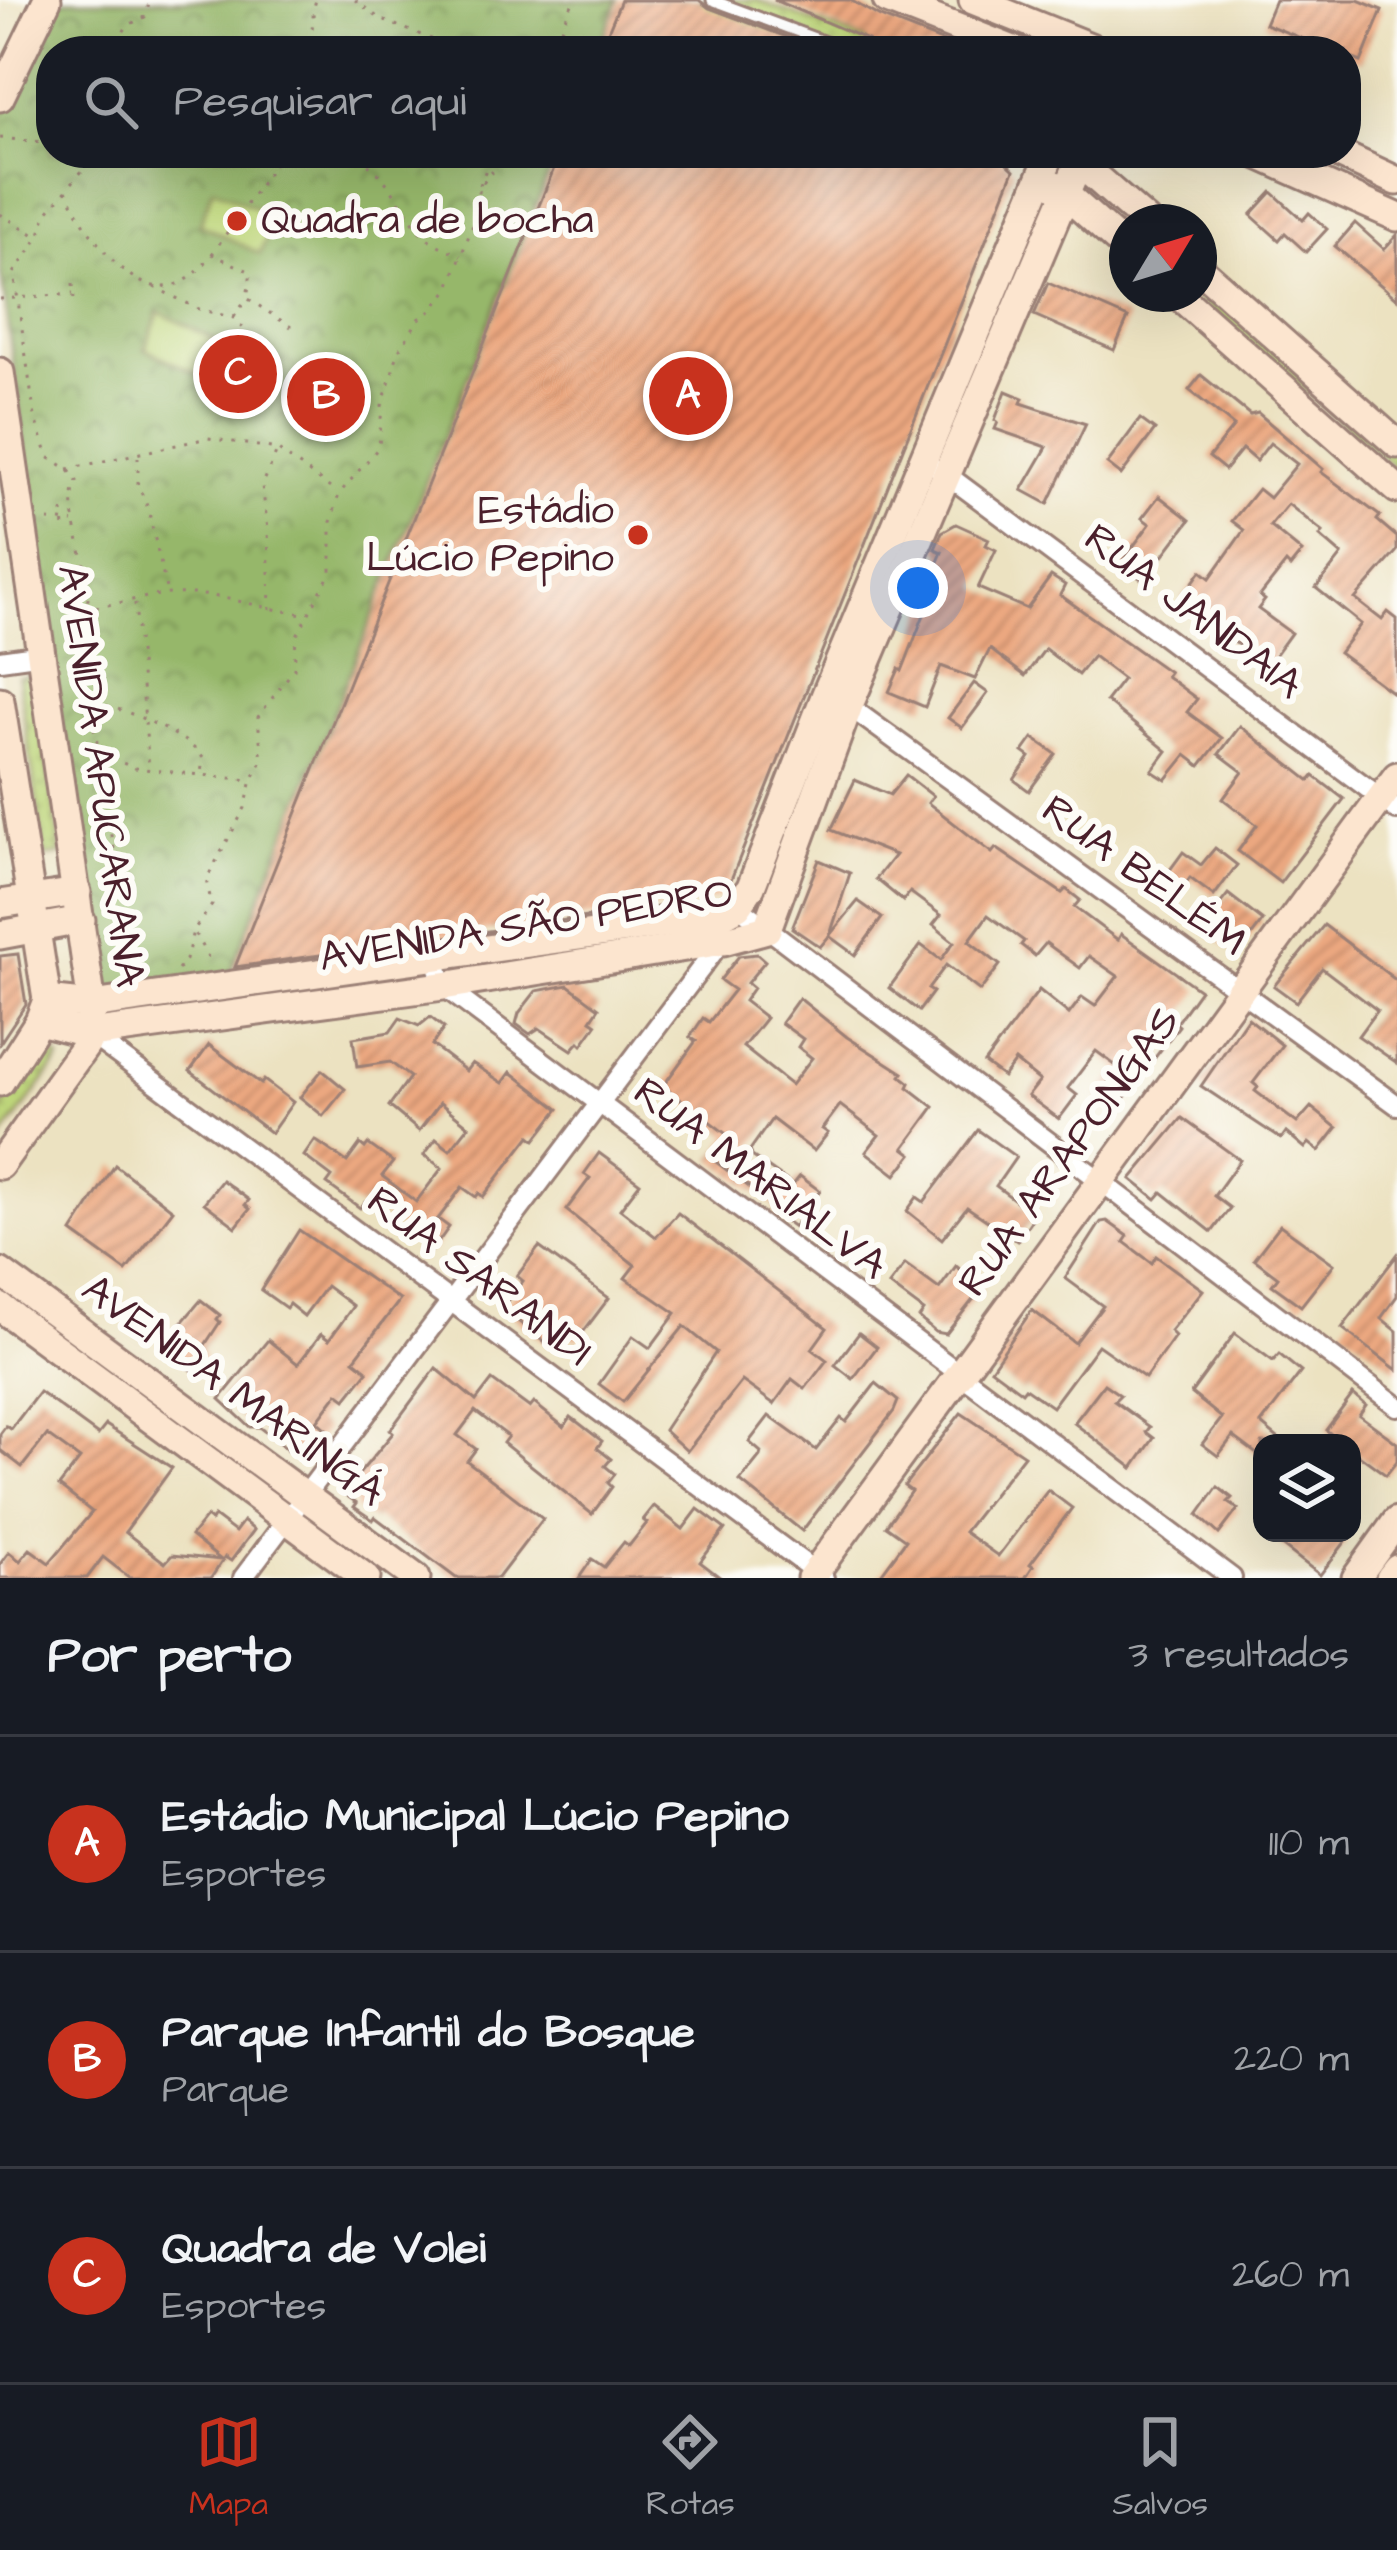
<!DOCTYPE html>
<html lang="pt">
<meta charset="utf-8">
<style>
body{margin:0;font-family:"Architects Daughter",sans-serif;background:#20242c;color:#f1f3f6}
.controls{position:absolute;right:36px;bottom:36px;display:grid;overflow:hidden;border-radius:24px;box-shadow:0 12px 48px #0002}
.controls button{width:108px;height:108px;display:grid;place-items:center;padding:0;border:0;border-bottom:3px solid #363941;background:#171b24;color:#f1f3f6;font:60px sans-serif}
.compass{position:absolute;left:1109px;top:204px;width:108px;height:108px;border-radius:50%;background:#171b24;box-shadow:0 12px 48px #0002;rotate:52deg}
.you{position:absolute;left:918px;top:588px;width:42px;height:42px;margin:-30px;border:9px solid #fff;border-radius:50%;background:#1a73e8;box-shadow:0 0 0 18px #1a73e833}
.badge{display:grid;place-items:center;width:78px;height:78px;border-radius:50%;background:#c8321e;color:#fff;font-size:39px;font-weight:700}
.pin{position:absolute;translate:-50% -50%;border:6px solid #fff;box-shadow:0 3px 12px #0006}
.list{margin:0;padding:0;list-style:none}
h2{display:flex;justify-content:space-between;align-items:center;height:156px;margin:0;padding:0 48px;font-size:51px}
h2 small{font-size:39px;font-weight:400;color:#9ea1a6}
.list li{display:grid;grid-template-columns:78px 1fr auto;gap:36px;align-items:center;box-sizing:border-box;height:216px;padding:0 48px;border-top:3px solid #363941}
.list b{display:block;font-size:45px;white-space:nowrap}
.list p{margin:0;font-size:39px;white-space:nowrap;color:#9ea1a6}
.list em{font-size:39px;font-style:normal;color:#9ea1a6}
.icon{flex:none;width:66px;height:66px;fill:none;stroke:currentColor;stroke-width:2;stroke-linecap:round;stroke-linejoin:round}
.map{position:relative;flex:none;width:1397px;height:1578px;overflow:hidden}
.search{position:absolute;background:#171b24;box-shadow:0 12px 48px #0002;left:36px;right:36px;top:36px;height:132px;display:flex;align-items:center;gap:30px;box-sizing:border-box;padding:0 42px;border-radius:48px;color:#9ea1a6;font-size:45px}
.sheet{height:804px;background:#171b24}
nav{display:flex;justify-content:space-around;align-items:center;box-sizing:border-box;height:168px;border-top:3px solid #363941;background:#171b24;font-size:33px;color:#9ea1a6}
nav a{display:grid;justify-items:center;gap:6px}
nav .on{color:#c8321e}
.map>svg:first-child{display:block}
</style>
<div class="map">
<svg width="1397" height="1578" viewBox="0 0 1397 1578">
<defs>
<pattern id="grass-dots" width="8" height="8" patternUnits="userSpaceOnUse" patternTransform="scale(3)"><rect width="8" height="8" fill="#bed67a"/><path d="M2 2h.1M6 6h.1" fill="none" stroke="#a5b76a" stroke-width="1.8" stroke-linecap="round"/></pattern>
<pattern id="forest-crowns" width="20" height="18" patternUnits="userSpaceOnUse" patternTransform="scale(3)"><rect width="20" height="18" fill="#96b76a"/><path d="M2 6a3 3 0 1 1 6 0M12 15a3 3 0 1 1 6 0" fill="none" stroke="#7c9457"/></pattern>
<pattern id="building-hatch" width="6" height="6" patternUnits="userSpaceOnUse" patternTransform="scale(3)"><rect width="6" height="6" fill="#eca880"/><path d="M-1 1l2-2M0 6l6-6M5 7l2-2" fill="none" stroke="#c18869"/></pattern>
</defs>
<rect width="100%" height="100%" fill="#fdfcf7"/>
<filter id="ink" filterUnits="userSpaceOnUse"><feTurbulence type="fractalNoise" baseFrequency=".00833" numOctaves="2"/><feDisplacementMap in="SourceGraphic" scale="24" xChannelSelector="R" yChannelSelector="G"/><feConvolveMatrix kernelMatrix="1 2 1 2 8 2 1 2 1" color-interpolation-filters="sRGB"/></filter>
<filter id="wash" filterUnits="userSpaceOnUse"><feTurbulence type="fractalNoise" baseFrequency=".004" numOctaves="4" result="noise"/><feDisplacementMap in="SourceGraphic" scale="48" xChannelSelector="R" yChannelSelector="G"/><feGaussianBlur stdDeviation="2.7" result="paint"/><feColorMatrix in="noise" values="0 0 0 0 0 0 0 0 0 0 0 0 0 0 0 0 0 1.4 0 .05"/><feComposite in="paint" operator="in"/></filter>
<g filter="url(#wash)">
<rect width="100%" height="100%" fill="#ece2c1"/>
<!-- grass -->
<g fill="url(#grass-dots)" stroke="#847a52" stroke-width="3">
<path d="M626,0H756L893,51H606Z"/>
<path d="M1199,281L1397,452V470L1193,294H1199Z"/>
<path d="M34,675L61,854L45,857L18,677Z"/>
<path d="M46,1048L60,1059L0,1141V1110Z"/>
</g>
<!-- forest -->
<path fill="url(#forest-crowns)" stroke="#706b4a" stroke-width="3" d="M60,0H618L598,51H51V153H557L228,979L98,998L0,266V118Z"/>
<!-- garden -->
<g fill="#bed67a" stroke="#847a52" stroke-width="3">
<path d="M213,188L275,217L260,254L200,224Z"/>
<path d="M159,312L214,339L200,375L145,349Z"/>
<path d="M219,341L272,370L264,405L204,377Z"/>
</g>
<g id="blocks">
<!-- building -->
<g fill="url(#building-hatch)">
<path d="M621,0H699L709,8L824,51H600Z"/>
<path d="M774,0H850L880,17L967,51H897L883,46L882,51H863L868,40Z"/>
<path d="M1275,0H1358L1382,10L1361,62L1346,56V51H1334L1265,24Z"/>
<path d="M560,153H996L1014,170L726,892L714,899L235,967Z"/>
<path d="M1272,192L1303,220L1309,213L1327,229L1306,252L1285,233L1279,240L1251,215Z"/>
<path d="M1355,223L1384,249L1397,235V299L1335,246Z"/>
<path d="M1048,283L1128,318L1114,350L1034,315Z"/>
<path d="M1201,375L1250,415L1258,413L1323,469L1321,472L1380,516L1377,520L1397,537V551L1355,599L1382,620L1388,612L1397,619V696L1339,653L1361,624L1316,588L1342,555L1320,536L1323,532L1288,504L1270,526L1302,552L1290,567L1286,563L1260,596L1265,600L1258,609L1291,633L1265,669L1240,652L1243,648L1184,608L1188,604L1181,599L1201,571L1210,578L1244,530L1232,521L1258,489L1269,498L1297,464L1270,443L1256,461L1242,449L1225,470L1209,457L1234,426L1189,390Z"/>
<path d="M1006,391L1023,398L1021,403L1086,424L1048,504L1022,490L1047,447L995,429L998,422L995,420Z"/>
<path d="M1140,419L1155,430L1121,475L1107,464Z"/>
<path d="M1159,496L1190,520L1144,581L1120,564L1150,524L1142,518Z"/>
<path d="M956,524L989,539L986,545L996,550L978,588L1027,609L1051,576L1065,585L1060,595L1169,672L1166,676L1197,699L1187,712L1222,738L1200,766L1186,755L1166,780L1152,771L1167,751L1106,701L1123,679L1093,656L1078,675L1045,649L1025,676L990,649L975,679L941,666L925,707L889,692L899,669L902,671L932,594L926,591L942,552L935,549L942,532Z"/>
<path d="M974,683L988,693L962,728L948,718Z"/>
<path d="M1240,726L1310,781L1314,776L1344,799L1280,883L1238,851L1257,825L1223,799L1243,772L1219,754Z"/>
<path d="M1033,738L1056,754L1029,791L1014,780L1030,757L1023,752Z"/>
<path d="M906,775L933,796L928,803L992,853L996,848L1062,893L1066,889L1080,900L1074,907L1118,940L1121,934L1200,990L1176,1023L1179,1026L1116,1109L1098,1096L1119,1068L1096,1051L1068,1088L1077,1095L1059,1119L1028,1096L1040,1081L1015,1061L1003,1077L984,1063L1039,990L1069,1014L1082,997L1095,1006L1118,976L1089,956L1080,968L1046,943L1035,956L1021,945L1024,941L988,915L969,941L1000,965L980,991L946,965L928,989L933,992L919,1011L889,988L921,945L941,960L954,942L933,925L941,915L910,892L903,901L876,879L895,855L831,830L855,780L890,795Z"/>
<path d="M1215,848L1237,865L1214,896L1190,878L1170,905L1153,893L1183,852L1201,865Z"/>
<path d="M819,860L850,873L830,935L820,947L792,928Z"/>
<path d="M1228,894L1263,921L1237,955L1201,928Z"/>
<path d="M858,901L882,918L855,955L829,936Z"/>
<path d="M1324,925L1397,981V1063L1358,1036L1377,1010L1322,968L1296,1002L1274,986Z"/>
<path d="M18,954L26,1004L0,1043V956Z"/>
<path d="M757,954L765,961L747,983L753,988L744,1001L766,1018L743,1047L791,1085L812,1058L798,1047L803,1039L781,1023L799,998L847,1037L903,1073L901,1076L910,1083L908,1087L934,1107L904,1148L912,1154L896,1175L866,1152L879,1135L840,1105L822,1129L828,1133L814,1151L772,1119L750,1150L752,1156L793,1185L800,1176L820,1191L794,1227L773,1212L777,1208L712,1159L729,1136L663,1086L696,1041L690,1037L703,1018L709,1022L734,990L720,980L739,956Z"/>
<path d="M568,985L599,1008L591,1020L597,1024L582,1045L579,1042L572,1050L539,1028L530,1034L516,1024L519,1013L536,991Z"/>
<path d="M430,1017L444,1028L432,1045L466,1071L472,1063L503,1083L511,1072L559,1109L535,1140L530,1136L483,1197L479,1193L476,1197L462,1187L438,1219L449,1227L432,1251L365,1202L360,1208L327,1184L332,1177L304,1156L315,1140L347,1162L360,1144L365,1148L368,1144L393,1162L382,1176L416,1202L442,1168L424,1155L436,1139L450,1150L469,1126L440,1103L419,1131L389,1106L410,1077L390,1062L357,1067L353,1038L390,1032L400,1018L419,1026Z"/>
<path d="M1248,1018L1282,1045L1253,1083L1258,1087L1255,1091L1297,1123L1311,1107L1337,1128L1319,1151L1309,1143L1305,1148L1286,1132L1281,1139L1201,1086Z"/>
<path d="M209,1045L261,1084L264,1080L293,1102L271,1133L190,1071Z"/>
<path d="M322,1070L345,1089L323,1116L300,1097Z"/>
<path d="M1182,1118L1240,1160L1214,1196L1230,1208L1212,1232L1162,1192L1156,1199L1131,1179Z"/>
<path d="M978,1130L1016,1157L996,1186L1035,1215L1017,1241L967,1207L942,1239L907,1211L917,1197L924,1202Z"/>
<path d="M599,1153L640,1183L620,1209L656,1237L678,1213L827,1328L812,1349L827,1360L805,1389L792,1379L774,1404L742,1381L687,1451L664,1430L716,1352L684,1326L623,1402L599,1384L633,1336L650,1348L676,1313L625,1278L635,1265L566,1210L590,1178L584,1174Z"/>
<path d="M115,1165L173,1210L126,1271L72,1232Z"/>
<path d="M222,1180L249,1200L245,1205L250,1209L236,1227L204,1203Z"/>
<path d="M1107,1221L1128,1236L1124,1242L1152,1263L1156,1256L1203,1290L1170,1331L1175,1336L1145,1378L1098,1345L1052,1407L1025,1388L1022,1392L991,1369L1032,1310L1075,1343L1103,1306L1065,1278L1101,1222Z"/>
<path d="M1280,1225L1334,1264L1301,1306L1272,1285L1278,1277L1254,1259Z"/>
<path d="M299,1230L400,1300L354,1360L368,1371L346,1399L338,1393L317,1421L326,1429L301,1460L259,1427H250L220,1399L268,1340L298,1364L321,1334L329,1340L353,1306L326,1286L304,1316L289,1304L286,1308L261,1290Z"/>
<path d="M539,1247L609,1298L577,1340L558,1324L544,1342L502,1308L523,1281L517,1276Z"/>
<path d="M1397,1255V1296L1381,1318L1397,1331V1370L1342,1328Z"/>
<path d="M905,1264L939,1289L956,1266L983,1287L946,1334L935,1332L919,1318L924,1311L889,1285Z"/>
<path d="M201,1300L220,1315L217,1319L220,1322L201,1351L206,1355L193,1371L161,1347Z"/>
<path d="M859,1333L877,1347L853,1379L835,1365Z"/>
<path d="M1235,1333L1273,1361L1279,1354L1301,1372L1261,1424L1284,1443H1262V1458L1233,1436L1218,1456L1202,1444L1222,1418L1191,1393Z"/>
<path d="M436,1368L476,1401L492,1380L530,1408L534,1403L564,1427L571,1417L602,1441L597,1448L611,1459L605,1466L615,1474L608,1483L612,1487L592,1514L503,1443L508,1436L475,1411L457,1435L476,1449L467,1461L543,1519L498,1578H456L375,1517L373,1520L354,1507L357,1503L347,1496L352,1488L349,1486L393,1433L390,1430Z"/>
<path d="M876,1383L898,1401L894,1411L802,1531L740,1481L760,1456L761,1452L749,1442L769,1416L816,1450L841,1418L846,1422Z"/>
<path d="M1104,1384L1120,1395L1114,1401L1150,1427L1146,1432L1154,1438L1133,1468L1074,1423Z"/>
<path d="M39,1392L98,1435L106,1425L172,1468L125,1532L165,1563L172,1555L221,1560L191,1536L206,1517L211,1521L214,1516L235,1532L243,1521L254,1530L231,1561L225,1557L211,1578H130L103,1557L87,1578H0V1564L9,1552L20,1561L30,1549L49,1563L92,1512L59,1486L80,1459L47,1435L22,1467L0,1450V1434L6,1426L11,1429Z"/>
<path d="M1353,1394L1366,1405L1359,1415L1397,1443V1461L1386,1475L1352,1450V1443H1342L1326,1430Z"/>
<path d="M961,1413L1024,1455L964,1532L998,1556L1048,1490L1072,1508L1030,1564L1033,1566L1025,1578H878L906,1540L886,1526L911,1491L904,1486Z"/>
<path d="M1218,1487L1232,1498L1228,1502L1238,1509L1219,1534L1198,1515Z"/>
<path d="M654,1506L683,1529L698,1509L725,1529L700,1562L721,1578H579L592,1559L604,1567L624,1542L629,1546L647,1523L643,1520Z"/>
<path d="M1266,1533H1336L1346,1541L1320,1575Z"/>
</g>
</g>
</g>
<g filter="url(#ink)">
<use href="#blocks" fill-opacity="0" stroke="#9b8076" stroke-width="3"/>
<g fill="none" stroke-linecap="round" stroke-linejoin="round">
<defs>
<path id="lane" d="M712,0L839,47"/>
<g id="street">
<path d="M939,469L1397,810"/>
<path d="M0,660L43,654"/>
<path d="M843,702L1397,1105"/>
<path d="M738,906L1397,1406"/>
<path d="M435,957L443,986L1232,1578"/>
<path d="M90,1034L824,1578"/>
<path d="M243,1578L723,939"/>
</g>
<g id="secondary">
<path d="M887,0L1016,51"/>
<path d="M973,0L1100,51"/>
<path d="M0,97L47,0"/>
<path d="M1254,153L1397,217"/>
<path d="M1337,153L1397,181"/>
<path d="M1069,154L1147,222"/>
<path d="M1055,185L1127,249"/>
<path d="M1199,268L1397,444"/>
<path d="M1177,294L1397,489"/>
<path d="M0,372L92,1005L90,1034L86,1045L0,1165"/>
<path d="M0,701L47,1000L39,1021L0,1082"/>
<path d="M0,904L77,892"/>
<path d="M0,935L81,920"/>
<path d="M47,1000L92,1005L720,916L738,906L751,887L826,694L1051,153"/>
<path d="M39,1021L90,1034L443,986L723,941L767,929L849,705L1083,153"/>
<path d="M0,1272L416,1578"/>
<path d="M0,1307L366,1578"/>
<path d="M811,1578L1397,776"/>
<path d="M1356,1578L1397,1521"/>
<path d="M1390,1578L1397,1569"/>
</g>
</defs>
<!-- lane casing -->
<use href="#lane" stroke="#9b8076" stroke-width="15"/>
<!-- street casing -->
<use href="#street" stroke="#9b8076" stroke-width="24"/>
<!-- secondary casing -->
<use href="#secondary" stroke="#9b8076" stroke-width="33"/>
<!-- path -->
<g stroke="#9b8076" stroke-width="3" stroke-dasharray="3 9" stroke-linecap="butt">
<path d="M355,0L380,19L434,40L440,51"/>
<path d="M110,51L128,25L145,17L150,0"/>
<path d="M305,51C316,35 310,17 316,0"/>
<path d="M551,51L574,0"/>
<path d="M0,138L51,143"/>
<path d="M97,153L47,213L39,237L14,273L34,412L48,457L68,469L77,481C62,511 91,564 88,598C87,607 82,616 82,625C79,673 98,742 107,790L106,813L119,871L126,945L143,976"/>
<path d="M213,153C256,168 299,161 343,153"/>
<path d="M347,153C384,167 397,200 419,230C428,242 447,249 461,256"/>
<path d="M480,185L492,153"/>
<path d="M66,190C93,246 155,336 212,254L251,272L247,298L291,327"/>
<path d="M0,214L37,236"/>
<path d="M212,254L276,162L289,153"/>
<path d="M73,284L74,301"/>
<path d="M154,287L199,309L234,318L278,366"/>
<path d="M0,299L73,294"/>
<path d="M234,317L246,300"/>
<path d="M138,457V485L148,508L167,593"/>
<path d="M68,469L208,438L277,449L337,493"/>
<path d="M63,511L64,531"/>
<path d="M48,520L73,522"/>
<path d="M135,603L149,769"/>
<path d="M84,608C114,606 141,596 171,594C217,591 259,609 305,614"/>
<path d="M270,610L268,529L262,486L277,451"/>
<path d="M95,703C123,708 187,734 203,758L201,774"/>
<path d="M101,754L135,768L250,780"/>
<path d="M195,934L211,963"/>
<path d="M178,970L186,960L193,931L212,905L206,880L245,808L252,780L262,761L258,717L294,669L296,637L331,572V522L339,494L379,447L382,406L399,350L419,319L431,311L448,290L479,209V188L507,153"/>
</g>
<!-- lane -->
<use href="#lane" stroke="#fff" stroke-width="9"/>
<!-- street -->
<use href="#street" stroke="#fff" stroke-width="18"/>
<!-- secondary -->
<use href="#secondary" stroke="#fce5cf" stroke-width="27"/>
</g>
</g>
<!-- markers -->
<g fill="#c8321e" stroke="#fdfcf7" stroke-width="4.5">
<circle cx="237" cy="221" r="12"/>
<circle cx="638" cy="535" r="12"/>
</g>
<g text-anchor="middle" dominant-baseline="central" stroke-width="12" stroke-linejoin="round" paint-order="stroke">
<!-- poi labels -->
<g font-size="42" fill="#4a1f2b" stroke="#fdfcf7" text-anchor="start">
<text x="261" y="221">Quadra de bocha</text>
<text x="614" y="511" text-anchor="end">Estádio<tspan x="614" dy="48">Lúcio Pepino</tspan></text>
</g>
<!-- street labels -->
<g font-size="42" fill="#4a1f2b" stroke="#fdfcf7">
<text transform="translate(1193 612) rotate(37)">RUA JANDAIA</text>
<text transform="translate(100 776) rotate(82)">AVENIDA APUCARANA</text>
<text transform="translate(1144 876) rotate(36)">RUA BELÉM</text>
<text transform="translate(526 926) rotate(-9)">AVENIDA SÃO PEDRO</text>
<text transform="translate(1070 1152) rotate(-54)">RUA ARAPONGAS</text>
<text transform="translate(760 1179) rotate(37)">RUA MARIALVA</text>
<text transform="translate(479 1277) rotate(37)">RUA SARANDI</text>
<text transform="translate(233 1391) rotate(36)">AVENIDA MARINGÁ</text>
</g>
</g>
</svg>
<div class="controls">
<button><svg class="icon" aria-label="layers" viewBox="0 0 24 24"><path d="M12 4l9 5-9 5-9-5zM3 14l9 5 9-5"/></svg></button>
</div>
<svg class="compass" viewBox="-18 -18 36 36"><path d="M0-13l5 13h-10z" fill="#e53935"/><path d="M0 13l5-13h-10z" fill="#9ea1a6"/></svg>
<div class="you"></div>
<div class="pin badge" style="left:688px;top:396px">A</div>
<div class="pin badge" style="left:326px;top:397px">B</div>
<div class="pin badge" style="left:238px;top:374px">C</div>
<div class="search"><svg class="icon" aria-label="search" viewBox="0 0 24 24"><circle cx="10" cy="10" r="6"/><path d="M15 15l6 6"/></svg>Pesquisar aqui</div>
</div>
<section class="sheet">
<h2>Por perto<small>3 resultados</small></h2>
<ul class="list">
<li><span class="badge">A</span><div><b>Estádio Municipal Lúcio Pepino</b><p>Esportes</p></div><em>110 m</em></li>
<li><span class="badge">B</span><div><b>Parque Infantil do Bosque</b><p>Parque</p></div><em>220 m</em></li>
<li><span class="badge">C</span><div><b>Quadra de Volei</b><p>Esportes</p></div><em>260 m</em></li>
</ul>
</section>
<nav>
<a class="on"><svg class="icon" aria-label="map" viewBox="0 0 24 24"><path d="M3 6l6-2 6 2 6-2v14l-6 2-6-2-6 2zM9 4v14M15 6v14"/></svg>Mapa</a>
<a><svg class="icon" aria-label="directions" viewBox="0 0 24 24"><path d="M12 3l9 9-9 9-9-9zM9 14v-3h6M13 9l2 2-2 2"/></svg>Rotas</a>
<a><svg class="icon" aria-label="saved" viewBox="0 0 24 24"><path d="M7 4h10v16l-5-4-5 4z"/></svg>Salvos</a>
</nav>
